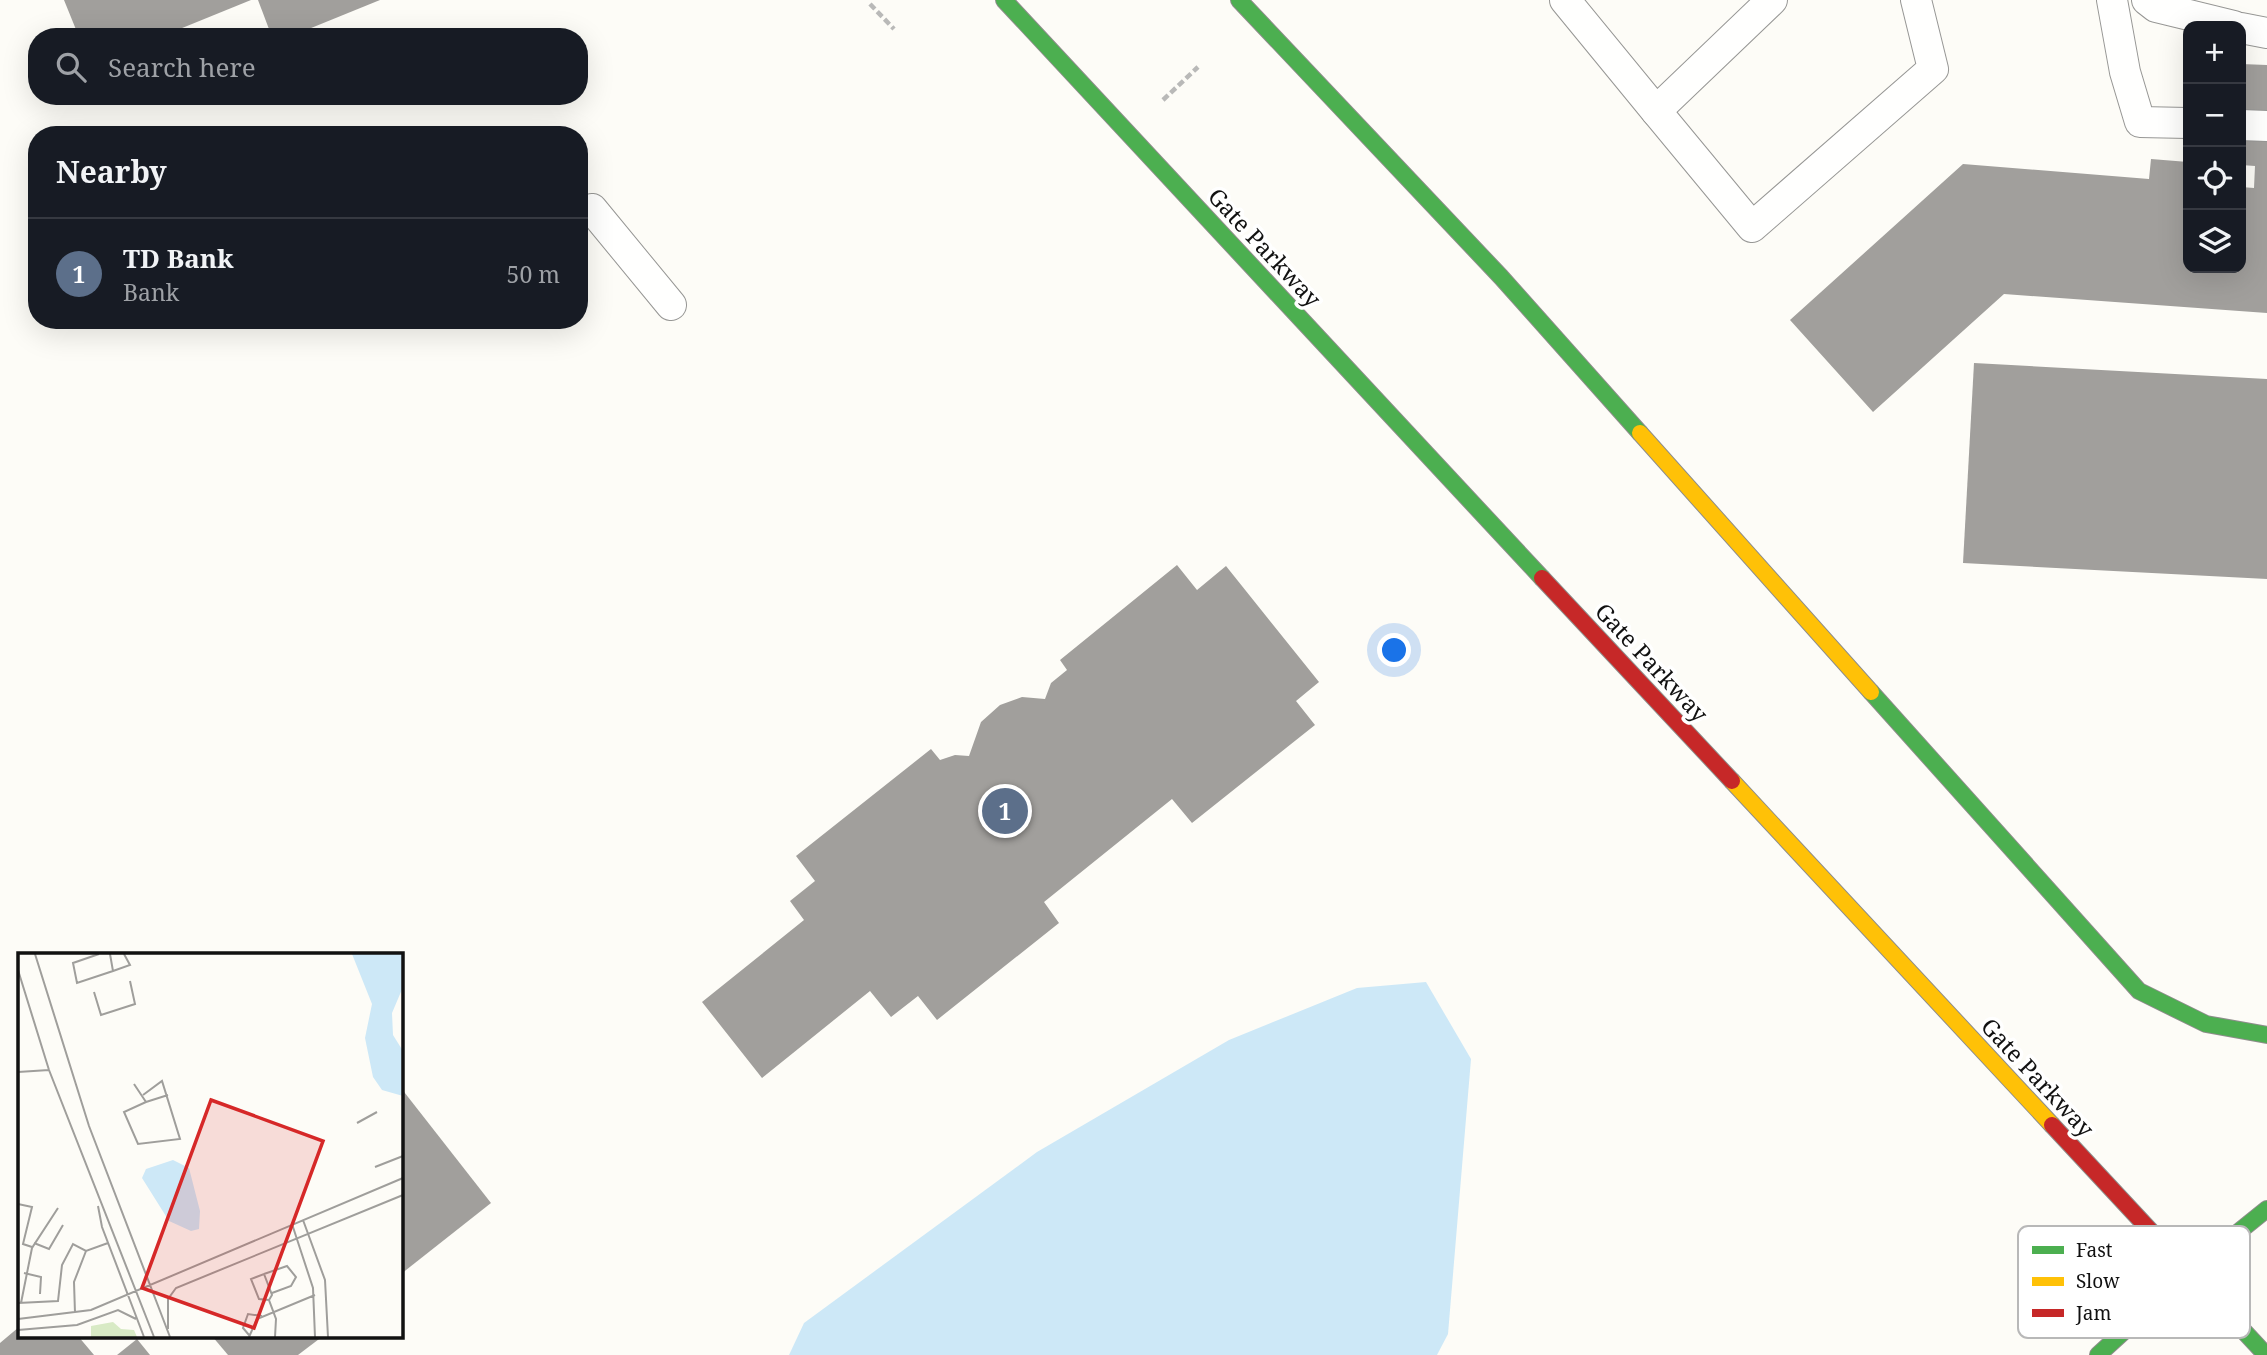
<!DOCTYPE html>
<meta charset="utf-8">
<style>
body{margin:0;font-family:"Noto Serif",serif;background:#20242c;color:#f1f3f6}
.controls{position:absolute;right:21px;top:21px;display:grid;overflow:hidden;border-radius:14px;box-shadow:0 7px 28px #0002}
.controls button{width:63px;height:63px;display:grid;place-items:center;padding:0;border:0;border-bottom:2px solid #363941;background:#171b24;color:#f1f3f6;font:35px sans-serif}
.you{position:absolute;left:1395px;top:651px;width:24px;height:24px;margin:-18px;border:5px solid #fff;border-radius:50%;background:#1a73e8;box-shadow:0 0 0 10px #1a73e833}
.badge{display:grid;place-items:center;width:46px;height:46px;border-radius:50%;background:#0f766e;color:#fff;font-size:23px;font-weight:700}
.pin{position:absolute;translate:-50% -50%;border:4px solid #fff;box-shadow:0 2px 7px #0006}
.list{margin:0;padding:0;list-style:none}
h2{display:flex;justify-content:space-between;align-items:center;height:91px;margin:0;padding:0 28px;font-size:30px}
h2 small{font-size:23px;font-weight:400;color:#9ea1a6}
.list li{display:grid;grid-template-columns:46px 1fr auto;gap:21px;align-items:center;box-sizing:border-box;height:112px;padding:0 28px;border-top:2px solid #363941}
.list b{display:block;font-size:26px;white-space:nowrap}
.list p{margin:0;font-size:23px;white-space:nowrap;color:#9ea1a6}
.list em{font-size:23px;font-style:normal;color:#9ea1a6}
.icon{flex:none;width:38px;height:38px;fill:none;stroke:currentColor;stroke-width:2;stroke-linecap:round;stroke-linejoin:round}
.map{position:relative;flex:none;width:2267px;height:1355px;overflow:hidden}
.search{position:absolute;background:#171b24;box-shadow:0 7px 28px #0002;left:28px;top:28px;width:560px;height:77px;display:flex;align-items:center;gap:18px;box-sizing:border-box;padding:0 24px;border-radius:28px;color:#9ea1a6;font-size:26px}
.panel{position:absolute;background:#171b24;box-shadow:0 7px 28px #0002;left:28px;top:126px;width:560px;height:203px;border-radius:28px}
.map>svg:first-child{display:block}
</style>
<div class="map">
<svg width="2267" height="1355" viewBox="0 0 2267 1355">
<rect width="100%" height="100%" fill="#fdfcf7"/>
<!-- water -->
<path fill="#cde8f7" d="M1426,982L1471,1059L1448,1334L1437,1355H789L804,1323L1037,1152L1229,1040L1357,988Z"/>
<!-- building -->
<g fill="#a19f9c">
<path d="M64,0H251L160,37H79Z"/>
<path d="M258,0H380L289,37H272Z"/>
<path d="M2241,64L2267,65V313L2004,294L1873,412L1790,320L1963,164L2149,179L2151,159L2188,162V268H2241V187L2254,188L2255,166L2241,165Z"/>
<path d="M1974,363L2267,379V579L1963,563Z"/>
<path d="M1177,565L1197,590L1226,566L1319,682L1296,701L1315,725L1192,823L1172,799L1044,902L1059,923L937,1020L918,996L891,1017L870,991L762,1078L702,1002L804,920L790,901L815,881L796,856L931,749L940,760L955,755L969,756L981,722L1000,705L1022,697L1045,699L1051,683L1067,670L1060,660Z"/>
<path d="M401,1088L491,1203L401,1274Z"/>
<path d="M19,1327V1336H78L94,1355H0V1343Z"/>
<path d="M212,1336H323L298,1355H228Z"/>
<path d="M137,1339L150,1355H117Z"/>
</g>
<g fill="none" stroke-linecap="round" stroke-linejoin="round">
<defs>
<g id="lane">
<path d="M1565,0L1656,111"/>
<path d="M1772,0L1656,111L1752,227L1933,69L1916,0"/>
<path d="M2112,0L2125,72L2140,122L2188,123"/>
<path d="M2147,0L2156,7L2234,26"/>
<path d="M2241,28L2267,33"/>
<path d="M2241,125L2267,126"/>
<path d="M592,209L671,305"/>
</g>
<g id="fast">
<path d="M1004,0L1542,578"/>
<path d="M1239,0L1501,277L1640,433"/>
<path d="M1871,692L2139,991L2206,1024L2267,1035"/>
<path d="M2200,1284L2266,1355"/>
<path d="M2098,1355L2190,1271L2267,1209"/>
</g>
<g id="slow">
<path d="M1640,433L1871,692"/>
<path d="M1732,781L2052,1125"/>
</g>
<g id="jam">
<path d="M1542,578L1732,781"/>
<path d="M2052,1125L2200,1284"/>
</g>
</defs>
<!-- lane casing -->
<use href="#lane" stroke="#979795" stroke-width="32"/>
<!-- fast casing -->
<use href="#fast" stroke="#8e8d8b" stroke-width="18"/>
<!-- slow casing -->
<use href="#slow" stroke="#8e8d8b" stroke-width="18"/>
<!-- jam casing -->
<use href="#jam" stroke="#8e8d8b" stroke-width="18"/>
<!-- path -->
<g stroke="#b9b9b8" stroke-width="4.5" stroke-dasharray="7 3.5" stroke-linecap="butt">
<path d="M870,4L894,29"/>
<path d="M1163,100L1198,67"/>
</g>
<!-- lane -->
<use href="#lane" stroke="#fffffe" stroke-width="30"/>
<!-- fast -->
<use href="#fast" stroke="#4caf50" stroke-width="16"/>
<!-- slow -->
<use href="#slow" stroke="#ffc107" stroke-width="16"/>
<!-- jam -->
<use href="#jam" stroke="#c62828" stroke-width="16"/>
</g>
<g text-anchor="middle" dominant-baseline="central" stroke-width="7" stroke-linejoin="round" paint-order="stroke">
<!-- street labels -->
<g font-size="23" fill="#111" stroke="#fff">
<text transform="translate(1265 247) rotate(47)">Gate Parkway</text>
<text transform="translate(1652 662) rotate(47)">Gate Parkway</text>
<text transform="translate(2038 1077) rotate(47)">Gate Parkway</text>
</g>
</g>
<!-- overview -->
<g transform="translate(18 953)">
<rect width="385" height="385" fill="#fdfcf7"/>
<path d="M95,369L103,376L116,377L119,384H73V373Z" fill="#d8eac5"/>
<path d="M334,1H385V34L374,60L375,82L385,98V143L364,137L355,124L347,85L354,51ZM155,207L171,215L182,258L181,276L173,278L151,268L124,225L128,216Z" fill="#cde8f7"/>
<path fill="none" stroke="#9f9e9b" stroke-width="2" d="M17,1L71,173L152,384M81,1L55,10L59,30L95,18L92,1M0,17L31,117L136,384M95,18L112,12L106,1M76,39L83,62L117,51L112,28M0,119L31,117M116,131L128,149L106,159L120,191L162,186L144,128L125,142M128,149L150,142M339,170L359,159M357,214L385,203M0,251L14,254L5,291L14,294M80,253L84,274L126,384M285,267L307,327L310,384M274,271L295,335L297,384M16,290L31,296L45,272M6,320L23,324L22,341M246,321L269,313L278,324L273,333L254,340M251,347L241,346L233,326L246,321L254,342L251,347L258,366L257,384M0,350L40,348L44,312L55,291L68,298L90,290M3,350L14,295L40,255M57,360L56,329L68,298M0,366L73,357L385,225M150,376V346L158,335L385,242M0,377L59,372L100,357L118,366M231,382L225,375L230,361L244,363M231,384L239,366L297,342"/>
<path fill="#d62828" fill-opacity="0.15" stroke="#d62828" stroke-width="3.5" d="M193,147L305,188L236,375L124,335Z"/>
<rect width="385" height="385" fill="none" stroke="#111" stroke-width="3.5"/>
</g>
<!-- legend -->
<rect x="2018" y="1226" width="232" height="112" rx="10" fill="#fff" stroke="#b8b8b8" stroke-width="2"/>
<rect x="2032" y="1246" width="32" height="8" fill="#4caf50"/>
<rect x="2032" y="1277" width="32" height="9" fill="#ffc107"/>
<rect x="2032" y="1309" width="32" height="8" fill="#c62828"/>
<g font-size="19" fill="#111">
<text x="2076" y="1257">Fast</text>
<text x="2076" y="1288">Slow</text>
<text x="2076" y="1320">Jam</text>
</g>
</svg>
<div class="controls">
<button>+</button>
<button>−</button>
<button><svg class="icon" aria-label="locate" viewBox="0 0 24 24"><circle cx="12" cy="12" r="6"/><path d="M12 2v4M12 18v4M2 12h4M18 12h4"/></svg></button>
<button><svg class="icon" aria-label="layers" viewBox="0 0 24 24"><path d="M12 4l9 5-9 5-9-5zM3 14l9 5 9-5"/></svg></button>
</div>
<div class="you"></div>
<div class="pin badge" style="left:1005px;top:811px;background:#5c6f8a">1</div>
<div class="search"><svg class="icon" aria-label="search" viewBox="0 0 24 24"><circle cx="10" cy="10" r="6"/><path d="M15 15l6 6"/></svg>Search here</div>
<section class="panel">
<h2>Nearby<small></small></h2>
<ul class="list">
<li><span class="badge" style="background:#5c6f8a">1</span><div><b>TD Bank</b><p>Bank</p></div><em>50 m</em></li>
</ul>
</section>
</div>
